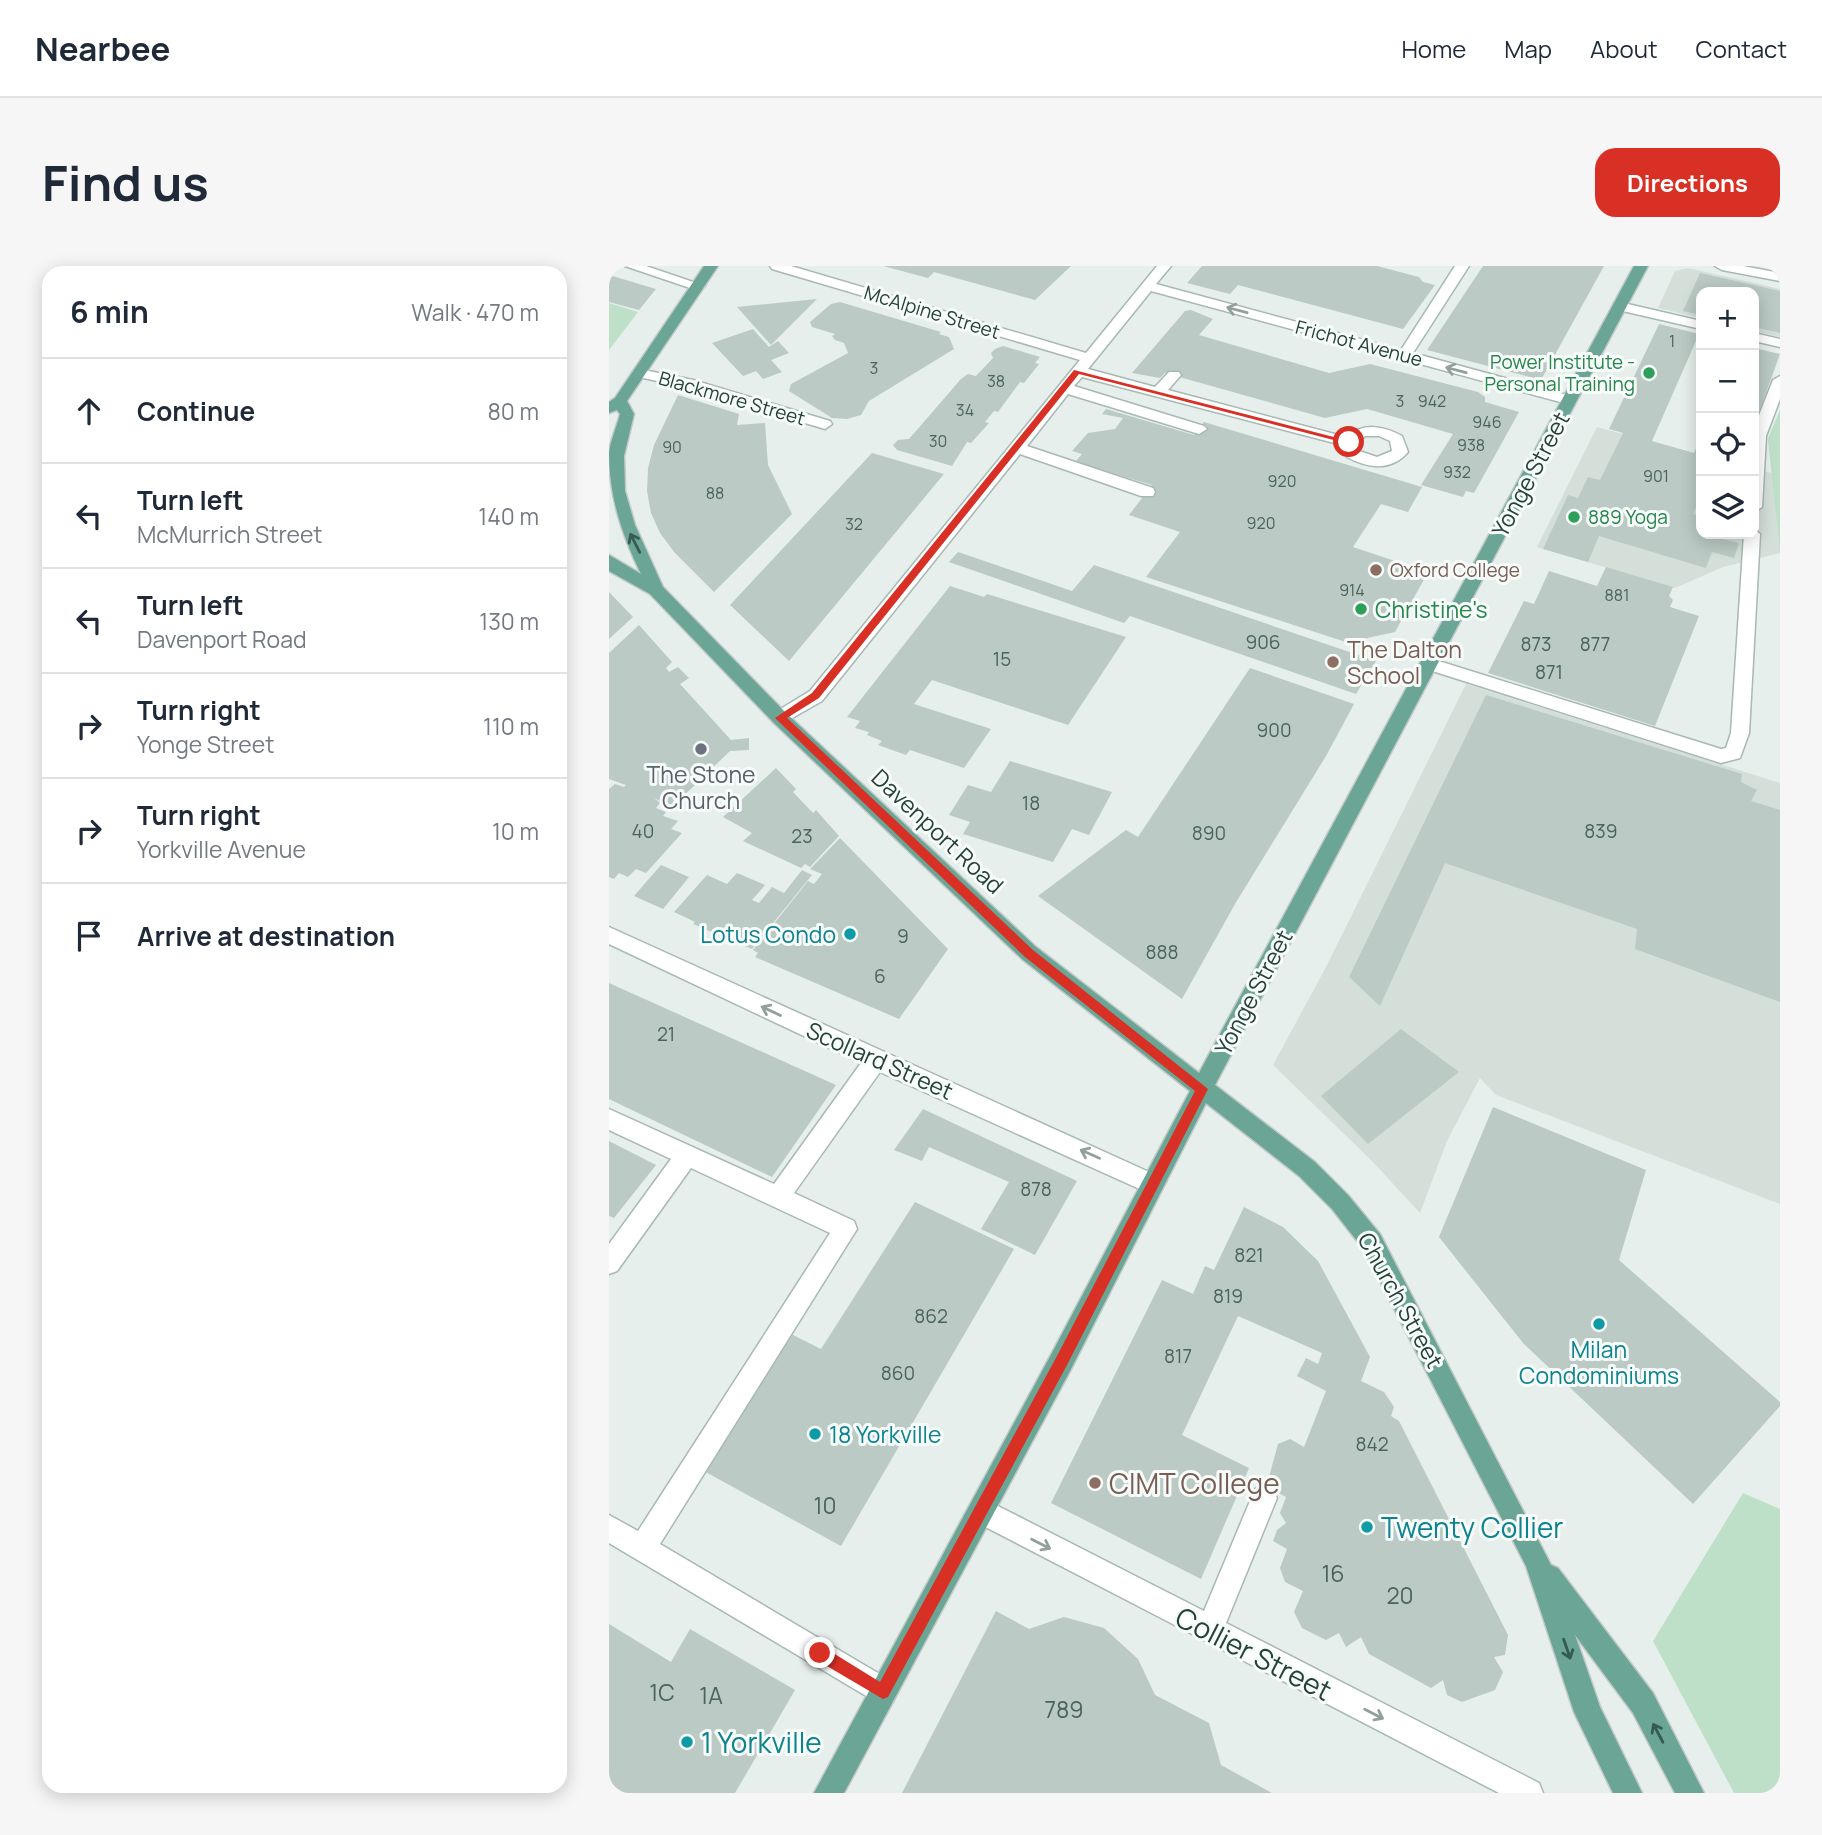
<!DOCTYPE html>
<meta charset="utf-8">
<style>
body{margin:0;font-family:Manrope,sans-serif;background:#f6f6f7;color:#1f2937}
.controls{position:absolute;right:21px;top:21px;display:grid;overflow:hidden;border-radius:14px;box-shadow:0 4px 18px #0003}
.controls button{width:63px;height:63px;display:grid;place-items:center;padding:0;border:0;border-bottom:2px solid #e0e1e3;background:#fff;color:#1f2937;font:35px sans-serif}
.stop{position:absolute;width:21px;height:21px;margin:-16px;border:5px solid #d93025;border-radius:50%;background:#fff}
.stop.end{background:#d93025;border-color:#fff;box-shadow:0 2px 7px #0008}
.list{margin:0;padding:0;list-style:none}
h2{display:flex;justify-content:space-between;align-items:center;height:91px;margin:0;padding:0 28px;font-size:30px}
h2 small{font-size:23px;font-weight:400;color:#747a83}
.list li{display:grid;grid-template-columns:46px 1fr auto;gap:21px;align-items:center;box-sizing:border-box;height:105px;padding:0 28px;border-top:2px solid #e0e1e3}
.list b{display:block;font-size:26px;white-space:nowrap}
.list p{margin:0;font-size:23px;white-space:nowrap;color:#747a83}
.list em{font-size:23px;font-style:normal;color:#747a83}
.icon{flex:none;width:38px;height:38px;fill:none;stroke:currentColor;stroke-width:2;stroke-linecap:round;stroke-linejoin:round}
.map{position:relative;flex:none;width:1171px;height:1527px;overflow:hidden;border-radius:21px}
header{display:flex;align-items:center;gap:42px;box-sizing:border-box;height:98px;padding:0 35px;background:#fff;border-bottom:2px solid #e0e1e3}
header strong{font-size:33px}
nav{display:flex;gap:38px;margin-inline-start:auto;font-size:24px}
.intro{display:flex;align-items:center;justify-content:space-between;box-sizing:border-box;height:168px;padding:0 42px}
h1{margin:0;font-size:49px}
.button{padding:18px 32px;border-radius:21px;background:#d93025;color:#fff;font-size:24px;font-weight:700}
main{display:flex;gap:42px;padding:0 42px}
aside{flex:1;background:#fff;border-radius:21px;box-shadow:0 4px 18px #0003}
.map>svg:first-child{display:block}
</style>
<header>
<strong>Nearbee</strong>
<nav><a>Home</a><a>Map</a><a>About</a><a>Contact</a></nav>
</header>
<div class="intro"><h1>Find us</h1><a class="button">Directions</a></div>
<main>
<aside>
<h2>6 min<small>Walk · 470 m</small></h2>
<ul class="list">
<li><svg class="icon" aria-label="ahead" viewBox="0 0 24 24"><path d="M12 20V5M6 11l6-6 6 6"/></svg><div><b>Continue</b></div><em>80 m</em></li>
<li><svg class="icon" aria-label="left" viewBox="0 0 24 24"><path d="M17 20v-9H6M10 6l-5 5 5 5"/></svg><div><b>Turn left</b><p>McMurrich Street</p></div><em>140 m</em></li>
<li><svg class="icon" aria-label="left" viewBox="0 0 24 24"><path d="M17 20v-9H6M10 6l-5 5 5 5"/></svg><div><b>Turn left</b><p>Davenport Road</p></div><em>130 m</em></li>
<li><svg class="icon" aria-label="right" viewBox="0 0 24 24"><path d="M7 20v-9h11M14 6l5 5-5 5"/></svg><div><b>Turn right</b><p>Yonge Street</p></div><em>110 m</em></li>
<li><svg class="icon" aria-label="right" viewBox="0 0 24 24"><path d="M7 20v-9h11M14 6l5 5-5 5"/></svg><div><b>Turn right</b><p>Yorkville Avenue</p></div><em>10 m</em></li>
<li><svg class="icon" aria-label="arrive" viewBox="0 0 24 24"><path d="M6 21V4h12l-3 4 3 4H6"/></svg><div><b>Arrive at destination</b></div></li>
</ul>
</aside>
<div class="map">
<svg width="1171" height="1527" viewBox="0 0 1171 1527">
<rect width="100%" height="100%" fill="#e6efeb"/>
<!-- built -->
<g fill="#d4dfda">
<path d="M1079,2L1171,23V71L1145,65V26H1092V52L1049,42L1066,5Z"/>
<path d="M1171,144V287L1114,301L1066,322L928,281L988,161L1092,189V268H1145V203L1163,207L1159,173Z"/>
<path d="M857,418L1171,517V938L887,829L871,812L838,875L811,947L763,895L664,799L717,701Z"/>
</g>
<!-- green -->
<g fill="#bfe0c8">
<path d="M0,37L29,46L0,84Z"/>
<path d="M1171,144V285L1159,173Z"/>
<path d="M1134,1227L1171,1243V1527H1125L1044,1375Z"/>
</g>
<!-- building -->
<g fill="#bbcac4">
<path d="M274,0H462L426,34L325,6L319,12Z"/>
<path d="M593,0H768L810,11L814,16L826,19L794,63L629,19L621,28L578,17Z"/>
<path d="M874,0H995L932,114L818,84Z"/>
<path d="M1091,7L1171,25V67L1145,61V26H1092V49L1074,45Z"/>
<path d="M0,9L47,23L30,44L0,36Z"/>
<path d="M208,33L162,79L128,41Z"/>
<path d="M231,36L332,66L330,68L340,71L345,83L260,135L252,149L238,153L223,152L180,125L182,118L239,87L235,77L226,74L223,70L226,68L203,61L201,56L222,38Z"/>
<path d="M582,44L604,53L590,69L720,107L761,98L869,126L876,131V136L910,146L865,227L857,225L854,231L812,219L844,168L758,143L716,152L556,107L551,112L523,107L576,45Z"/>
<path d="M1050,58L1090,68L1043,175L1085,187L1092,171V242L1087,241L1084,248L1092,250L1089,266L1092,268L1130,277L1125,292L1103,286L1097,302L990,270L979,296L934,283L959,229L969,232L979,211L991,214L1014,167L1000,163Z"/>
<path d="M144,63L160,81L169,75L180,87L162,94L173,106L154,113L147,105L134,110L103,77Z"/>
<path d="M394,80L431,91L426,97L430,98L415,117L411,116L389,146L385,145L376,156L380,157L362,177L358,176L343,200L288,184L284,179L289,174L300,173L352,113L359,108L367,110L384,92L382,87L386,83Z"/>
<path d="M1145,82L1171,88L1145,160Z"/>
<path d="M69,129L130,148L128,159L156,157L159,199L183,248L105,326L66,287L51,267L42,247L38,225L39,202L45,179Z"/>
<path d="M497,143L585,169L595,156L813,221L799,246L772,238L744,281L819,306L786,366L758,372L752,381L537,311L571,266L520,249L543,219L466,196L473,188L463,185L479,167L506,163L514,152L493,148Z"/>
<path d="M263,187L335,208L180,395L121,339Z"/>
<path d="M349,286L463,325L485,299L767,395L747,428L521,350L515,357L340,296Z"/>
<path d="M997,301L1064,321L1060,330L1064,334L1061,341L1090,350L1046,460L879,407L915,335L925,338L940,305L988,320Z"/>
<path d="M341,320L375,331L378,328L517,371L459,459L323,414L305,438L382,463L355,502L301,484L297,489L269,479L273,475L258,469L260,466L246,462L251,455L238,451Z"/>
<path d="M0,326L24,351L0,373Z"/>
<path d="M30,359L63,396L57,402L60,406L69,401L80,412L71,418L122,474L140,472V484L121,485L62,542L44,531L51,537L47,542L57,546L54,550L69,555L62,563L73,567L37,607L27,603L19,611L10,607L5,613L0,611V523L6,518L15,521L17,519L0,513V387Z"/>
<path d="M641,402L745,438L717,490L626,638L573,733L429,630L517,564L529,571Z"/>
<path d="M877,429L1133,508L1132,516L1148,524L1142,535L1171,544V736L1026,683L1028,663L836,597L771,740L740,711Z"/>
<path d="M401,495L503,526L480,569L463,563L444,596L354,568L361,556L340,549L359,519L382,526Z"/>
<path d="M167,502L187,523L184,526L204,547L207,544L230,570L201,601L196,598L192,602L134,575L143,567L114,551Z"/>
<path d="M231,572L339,683L290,753L146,691L149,687L144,684L199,615L205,618L213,608L201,603Z"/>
<path d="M52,599L80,611L54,643L25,630Z"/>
<path d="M193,604L203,609L143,683L84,658L86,656L65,646L98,609L118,618L128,607L156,619L143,634L150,637L163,621L175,627Z"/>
<path d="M0,717L227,819L163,911L0,833Z"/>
<path d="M792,763L850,806L759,878L712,830Z"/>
<path d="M884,841L1037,904L1010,994L1171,1136V1140L1084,1238L914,1077L830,971Z"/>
<path d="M314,843L468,915L426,989L372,963L400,916L320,881L313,895L285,884Z"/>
<path d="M0,875L47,899L5,952L0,950Z"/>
<path d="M306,936L405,983L232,1280L93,1204L182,1068L212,1083Z"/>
<path d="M635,941L674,961L709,995L761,1091L752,1115L775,1126L785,1141L782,1150L790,1155L899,1369L896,1389L885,1391L894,1406L886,1424L853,1436L838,1429L834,1414L822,1422L760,1388L752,1371L737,1381L730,1367L717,1374L693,1362L685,1346L694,1325L676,1316L671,1302L678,1283L664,1275L668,1264L677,1257L671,1247L677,1231L664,1224L660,1211L669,1178L681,1173L695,1181L717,1125L688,1110L697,1092L709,1098L713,1087L629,1050L573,1169L640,1202L592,1313L442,1237L553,1014L584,1028L596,1000L605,1004Z"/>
<path d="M387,1345L420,1363L455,1351L495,1362L529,1393L546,1429L600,1457L612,1499L663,1527H293Z"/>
<path d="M0,1358L62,1396L81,1363L186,1424L126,1527H0Z"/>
</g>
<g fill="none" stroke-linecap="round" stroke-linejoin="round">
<defs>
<g id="minor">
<path d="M16,0H37L96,20L89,24L84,23Z"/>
<path d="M161,0H182L477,87L548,0H562L547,18L792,84L846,0H860L804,87L965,131L967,134L960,138L955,137L542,25L479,103L546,121L560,106H570L572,109L559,124L737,171C755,156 774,160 793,170L799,186C782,206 758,202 738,191L733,179L473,111L465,120L595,160L598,163L590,168L459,128L418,180L544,222L546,226L544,230H532L411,188L213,435L171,459L165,457L162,452L165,447L201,425L471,94L163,3ZM756,170H770L781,175L783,185L768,191L750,185L748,177Z"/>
<path d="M1106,0H1134L1171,7V15L1113,4Z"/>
<path d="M1010,36L1092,55V63L1005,43V37Z"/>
<path d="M1145,67L1171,73V81L1145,75Z"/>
<path d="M30,103L84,114L221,155L223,158L216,163L76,121L25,110L23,107L25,104Z"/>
<path d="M1171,110V133L1157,170L1153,241L1145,246V162L1164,114Z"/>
<path d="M1145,263L1151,268L1140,467L1131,492L1112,497L814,402L811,398L820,392L1112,483L1117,482L1122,467L1135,268H1145Z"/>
<path d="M0,661L551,911L554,918L551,925L543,928L535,925L271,806L185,927L245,955L248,963L51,1278L284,1416L288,1426L284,1436L274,1440L0,1277V1249L29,1265L221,967L82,902L8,1005L0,1008V978L62,893L0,864V843L165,918L252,797L0,678Z"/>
<path d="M655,1219L664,1223L668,1232L617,1357L930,1517L934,1527H890L363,1254L359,1245L363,1236L372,1232L381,1236L595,1345L646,1223Z"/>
</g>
<path id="major" d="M95,0H109L18,135L25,148L15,190L16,225L26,259L54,321L177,447L427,681L590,807L1025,0H1039L606,819L706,896L739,929L771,968L942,1299L949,1302L1044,1427L1095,1527H1066L1024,1447L966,1369L991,1441L1033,1527H1004L965,1446L917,1300L755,984L723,943L690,910L597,837L462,1103L235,1527H205L444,1085L581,825L413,693L165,457L41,328L0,305V289L32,308C13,269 0,230 0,186C2,173 8,160 11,148L8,144L0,147V136L6,132Z"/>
</defs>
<!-- minor casing -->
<use href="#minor" stroke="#a8b8b2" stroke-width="3"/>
<!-- major casing -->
<use href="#major" stroke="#c2cac8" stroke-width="3"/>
<!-- minor -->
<use href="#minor" fill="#fff" fill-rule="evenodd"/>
<!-- major -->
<use href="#major" fill="#6aa596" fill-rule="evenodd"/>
</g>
<!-- one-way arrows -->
<defs><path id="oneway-shaft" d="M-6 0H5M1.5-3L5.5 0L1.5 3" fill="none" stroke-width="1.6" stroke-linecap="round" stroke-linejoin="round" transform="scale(1.75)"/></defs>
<g stroke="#92a09c">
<use href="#oneway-shaft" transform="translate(628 44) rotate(-165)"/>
<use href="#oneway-shaft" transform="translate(847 104) rotate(-165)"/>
<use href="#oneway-shaft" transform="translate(162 745) rotate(-155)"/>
<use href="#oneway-shaft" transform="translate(481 888) rotate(-156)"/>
<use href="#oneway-shaft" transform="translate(432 1278) rotate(27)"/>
<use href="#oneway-shaft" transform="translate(765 1448) rotate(27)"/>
</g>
<g stroke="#365b51">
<use href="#oneway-shaft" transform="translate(26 277) rotate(-117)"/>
<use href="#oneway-shaft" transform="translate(958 1383) rotate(71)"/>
<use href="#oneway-shaft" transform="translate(1049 1467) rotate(-118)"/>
</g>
<!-- route -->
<path fill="#d93025" d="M465,104L744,176L740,178L470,108L210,432L178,452L424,684L599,823L458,1099L279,1431L274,1433L206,1393L204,1387L206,1382L211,1380L216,1382L271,1416L448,1090L586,825L416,691L166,452L203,427Z"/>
<!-- markers -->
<g fill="#2e9e5b" stroke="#f7fbf9" stroke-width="2.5">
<circle cx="1040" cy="107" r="7"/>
<circle cx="965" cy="251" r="7"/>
<circle cx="752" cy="343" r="7"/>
</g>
<g fill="#8d6e63" stroke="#f7fbf9" stroke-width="2.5">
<circle cx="767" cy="304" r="7"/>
<circle cx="724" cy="396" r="7"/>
<circle cx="486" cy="1217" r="7"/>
</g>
<circle fill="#6b7280" stroke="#f7fbf9" stroke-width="2.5" cx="92" cy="483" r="7"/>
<g fill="#0f9aa8" stroke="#f7fbf9" stroke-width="2.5">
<circle cx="241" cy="668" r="7"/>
<circle cx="990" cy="1058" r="7"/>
<circle cx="206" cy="1168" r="7"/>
<circle cx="758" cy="1261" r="7"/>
<circle cx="78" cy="1476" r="7"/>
</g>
<g text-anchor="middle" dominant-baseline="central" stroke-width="6" stroke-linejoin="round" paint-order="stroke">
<!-- far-number labels -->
<g font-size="16" fill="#4a645c">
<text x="1063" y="75">1</text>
<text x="265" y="102">3</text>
<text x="387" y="115">38</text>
<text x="791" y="135">3</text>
<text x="823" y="135">942</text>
<text x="356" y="144">34</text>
<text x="878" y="156">946</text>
<text x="329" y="175">30</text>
<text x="862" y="179">938</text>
<text x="63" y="181">90</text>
<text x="848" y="206">932</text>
<text x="1047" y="210">901</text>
<text x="673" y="215">920</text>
<text x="106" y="227">88</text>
<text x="652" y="257">920</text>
<text x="245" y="258">32</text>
<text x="743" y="324">914</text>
<text x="1008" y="329">881</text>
</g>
<!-- far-street labels -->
<g font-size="19" fill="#24423a" stroke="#f7fbf9">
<text transform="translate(323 46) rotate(17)">McAlpine Street</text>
<text transform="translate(750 77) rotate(15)">Frichot Avenue</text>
<text transform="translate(123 132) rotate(16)">Blackmore Street</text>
</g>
<!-- far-leisure labels -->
<g font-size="19" fill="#27864d" stroke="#f7fbf9" text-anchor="end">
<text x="1026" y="96">Power Institute -<tspan x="1026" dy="22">Personal Training</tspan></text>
<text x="979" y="251" text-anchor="start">889 Yoga</text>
</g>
<!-- far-education labels -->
<g font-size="19" fill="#785e54" stroke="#f7fbf9" text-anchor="start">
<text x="781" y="304">Oxford College</text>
</g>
<!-- number labels -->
<g font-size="19" fill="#4a645c">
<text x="654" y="376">906</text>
<text x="927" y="378">873</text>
<text x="986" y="378">877</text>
<text x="393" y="393">15</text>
<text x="940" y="406">871</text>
<text x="665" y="464">900</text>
<text x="422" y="537">18</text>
<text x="34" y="565">40</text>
<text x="992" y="565">839</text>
<text x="600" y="567">890</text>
<text x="193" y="570">23</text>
<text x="294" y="670">9</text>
<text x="553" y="686">888</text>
<text x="271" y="710">6</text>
<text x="57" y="768">21</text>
<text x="427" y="923">878</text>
<text x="640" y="989">821</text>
<text x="619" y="1030">819</text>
<text x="322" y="1050">862</text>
<text x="569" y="1090">817</text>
<text x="289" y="1107">860</text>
<text x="763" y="1178">842</text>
</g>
<!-- street labels -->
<g font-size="23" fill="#24423a" stroke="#f7fbf9">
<text transform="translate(921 208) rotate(-62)">Yonge Street</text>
<text transform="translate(329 565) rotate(43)">Davenport Road</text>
<text transform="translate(644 726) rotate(-62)">Yonge Street</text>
<text transform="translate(271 794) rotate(24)">Scollard Street</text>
<text transform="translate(792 1034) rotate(61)">Church Street</text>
</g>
<!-- leisure labels -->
<g font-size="23" fill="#27864d" stroke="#f7fbf9" text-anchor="start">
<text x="766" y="343">Christine's</text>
</g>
<!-- education labels -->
<g font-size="23" fill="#785e54" stroke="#f7fbf9" text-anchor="start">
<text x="738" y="383">The Dalton<tspan x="738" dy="26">School</tspan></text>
</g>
<!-- worship labels -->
<g font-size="23" fill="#5b616d" stroke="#f7fbf9">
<text x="92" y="508">The Stone<tspan x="92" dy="26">Church</tspan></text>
</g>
<!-- culture labels -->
<g font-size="23" fill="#0d838f" stroke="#f7fbf9" text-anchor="end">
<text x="227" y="668">Lotus Condo</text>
<text x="990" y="1083" text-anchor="middle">Milan<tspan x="990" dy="26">Condominiums</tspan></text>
<text x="220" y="1168" text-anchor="start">18 Yorkville</text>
</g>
<!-- near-number labels -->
<g font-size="23" fill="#4a645c">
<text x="216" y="1239">10</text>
<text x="724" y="1307">16</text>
<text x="791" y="1329">20</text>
<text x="53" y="1426">1C</text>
<text x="102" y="1429">1A</text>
<text x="455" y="1443">789</text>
</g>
<!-- near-education labels -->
<g font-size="28" fill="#785e54" stroke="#f7fbf9" text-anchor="start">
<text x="500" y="1217">CIMT College</text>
</g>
<!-- near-culture labels -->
<g font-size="28" fill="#0d838f" stroke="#f7fbf9" text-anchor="start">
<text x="772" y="1261">Twenty Collier</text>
<text x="92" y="1476">1 Yorkville</text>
</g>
<!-- near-street labels -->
<g font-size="28" fill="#24423a" stroke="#f7fbf9">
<text transform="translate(645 1387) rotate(27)">Collier Street</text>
</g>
</g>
</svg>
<div class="controls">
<button>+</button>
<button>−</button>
<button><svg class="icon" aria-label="locate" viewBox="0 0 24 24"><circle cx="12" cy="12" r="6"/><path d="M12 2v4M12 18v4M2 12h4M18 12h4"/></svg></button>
<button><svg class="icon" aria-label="layers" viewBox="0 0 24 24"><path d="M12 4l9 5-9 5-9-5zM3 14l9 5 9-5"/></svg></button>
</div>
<div class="stop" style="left:740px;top:176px"></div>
<div class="stop end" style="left:211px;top:1387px"></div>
</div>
</main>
